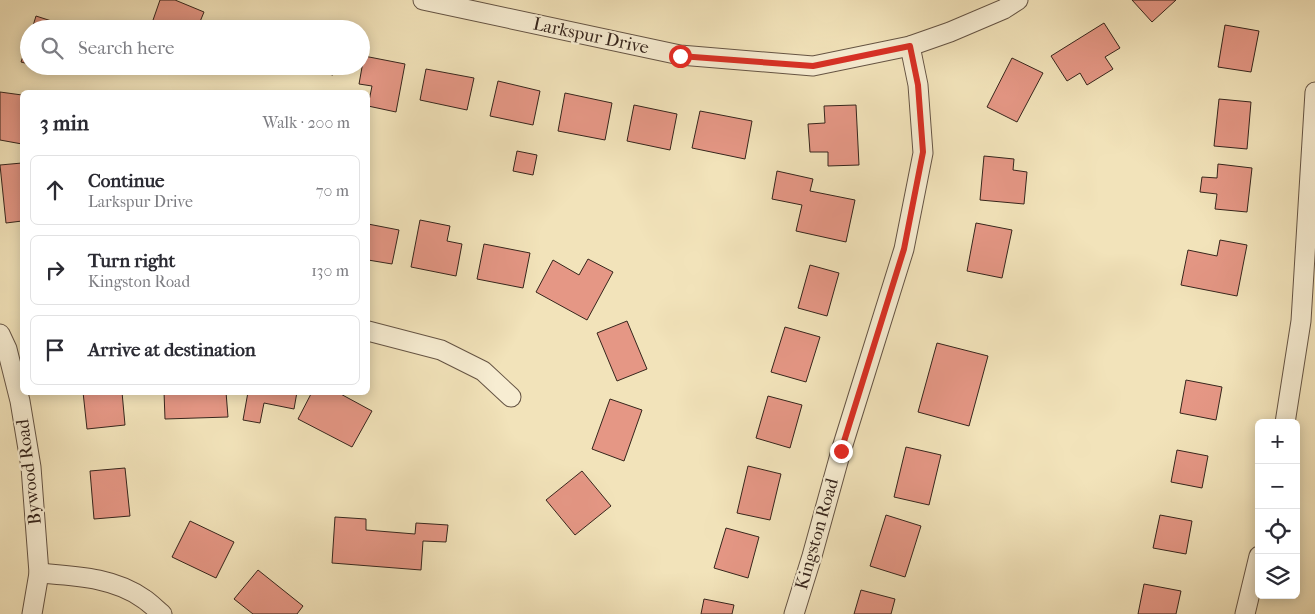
<!DOCTYPE html>
<meta charset="utf-8">
<style>
body{margin:0;font-family:"IM FELL French Canon",serif;background:#f2f2f3;color:#2b2b33}
.controls{position:absolute;right:15px;bottom:15px;display:grid;overflow:hidden;border-radius:8px;box-shadow:0 2px 12px #0003}
.controls button{width:45px;height:45px;display:grid;place-items:center;padding:0;border:0;border-bottom:1px solid #e1e1e2;background:#fff;color:#2b2b33;font:25px sans-serif}
.stop{position:absolute;width:15px;height:15px;margin:-11px;border:4px solid #d93025;border-radius:50%;background:#fff}
.stop.end{background:#d93025;border-color:#fff;box-shadow:0 1px 5px #0008}
.list{margin:0;padding:0;list-style:none}
h2{display:flex;justify-content:space-between;align-items:center;height:65px;margin:0;padding:0 20px;font-size:21px}
h2 small{font-size:16px;font-weight:400;color:#7c7c81}
.list li{display:grid;grid-template-columns:32px 1fr auto;gap:15px;align-items:center;box-sizing:border-box;height:70px;margin:0 10px 10px;padding:0 10px;border:1px solid #e1e1e2;border-radius:8px}
.list b{display:block;font-size:19px;white-space:nowrap}
.list p{margin:0;font-size:16px;white-space:nowrap;color:#7c7c81}
.list em{font-size:16px;font-style:normal;color:#7c7c81}
.icon{flex:none;width:28px;height:28px;fill:none;stroke:currentColor;stroke-width:2;stroke-linecap:round;stroke-linejoin:round}
.map{position:relative;flex:none;width:1315px;height:614px;overflow:hidden}
.search{position:absolute;background:#fff;box-shadow:0 2px 12px #0003;left:20px;top:20px;width:350px;height:55px;display:flex;align-items:center;gap:12px;box-sizing:border-box;padding:0 18px;border-radius:28px;color:#7c7c81;font-size:19px}
.panel{position:absolute;background:#fff;box-shadow:0 2px 12px #0003;left:20px;top:90px;width:350px;height:305px;border-radius:8px}
.map>svg:first-child{display:block}
</style>
<div class="map">
<svg width="1315" height="614" viewBox="0 0 1315 614">
<rect width="100%" height="100%" fill="#f2e3ba"/>
<filter id="stains"><feTurbulence type="fractalNoise" baseFrequency=".004" numOctaves="4"/><feColorMatrix values="0 0 0 0 .2 0 0 0 0 .09 0 0 0 0 .02 0 0 0 .5 -.17"/></filter>
<radialGradient id="worn" r=".72"><stop offset=".6" stop-color="#630" stop-opacity="0"/><stop offset="1" stop-color="#630" stop-opacity=".3"/></radialGradient>
<!-- building -->
<g fill="#e59785" stroke="#36251c">
<path d="M160,0H175L204,12L197,29H167L152,23Z"/>
<path d="M1132,0H1176L1152,22Z"/>
<path d="M36,16L67,26L66,29H32Z"/>
<path d="M230,22L265,29H228Z"/>
<path d="M1104,23L1120,48L1105,57L1113,69L1087,85L1080,73L1067,81L1051,56Z"/>
<path d="M1225,25L1259,31L1251,72L1218,67Z"/>
<path d="M29,39V64L21,62Z"/>
<path d="M364,56L405,64L396,112L368,106L372,86L359,84Z"/>
<path d="M1012,58L1043,73L1017,122L987,107Z"/>
<path d="M35,66H53L51,72Z"/>
<path d="M287,66H334L333,75Z"/>
<path d="M426,69L474,78L467,110L420,100Z"/>
<path d="M498,81L540,91L533,125L490,116Z"/>
<path d="M0,92L22,95V144L0,140Z"/>
<path d="M565,93L612,103L605,140L558,131Z"/>
<path d="M1219,99L1251,102L1247,149L1214,146Z"/>
<path d="M634,105L677,114L670,150L627,141Z"/>
<path d="M856,105L859,165L828,166V152H810L808,124L825,123L824,106Z"/>
<path d="M700,111L752,121L745,159L692,148Z"/>
<path d="M517,151L537,155L533,175L513,171Z"/>
<path d="M984,156L1014,159L1013,170L1027,172L1024,204L980,200Z"/>
<path d="M22,163V221L6,223L0,165Z"/>
<path d="M1218,164L1252,168L1247,212L1215,209L1217,194L1200,192L1202,177L1217,178Z"/>
<path d="M777,171L813,179L810,191L855,200L846,242L796,231L802,205L772,199Z"/>
<path d="M420,220L450,226L447,241L462,244L456,276L411,267Z"/>
<path d="M976,223L1012,230L1002,278L967,271Z"/>
<path d="M368,224L399,230L392,264L368,260Z"/>
<path d="M1220,240L1247,245L1237,296L1181,285L1188,250L1217,256Z"/>
<path d="M484,244L530,253L523,288L477,279Z"/>
<path d="M588,259L613,272L587,320L536,292L553,260L579,275Z"/>
<path d="M810,265L839,273L827,316L798,308Z"/>
<path d="M627,321L647,369L617,381L597,333Z"/>
<path d="M785,327L820,337L806,382L771,372Z"/>
<path d="M937,343L988,356L969,426L918,412Z"/>
<path d="M1186,380L1222,387L1216,420L1180,413Z"/>
<path d="M83,392H122L125,425L87,429Z"/>
<path d="M164,392H226L228,417L165,419Z"/>
<path d="M248,392H297L294,409L264,403L260,423L243,420Z"/>
<path d="M312,392H337L372,411L352,447L298,419Z"/>
<path d="M768,396L802,405L790,448L756,438Z"/>
<path d="M610,399L642,410L624,461L592,449Z"/>
<path d="M906,447L941,455L929,505L894,497Z"/>
<path d="M1177,450L1208,456L1202,488L1171,482Z"/>
<path d="M748,466L781,474L770,520L737,513Z"/>
<path d="M125,468L130,516L94,519L90,471Z"/>
<path d="M582,471L611,506L575,535L546,500Z"/>
<path d="M886,515L921,526L905,577L870,566Z"/>
<path d="M1160,515L1192,521L1186,554L1153,548Z"/>
<path d="M335,517L366,519V530L415,534L416,523L448,525L446,542L423,541L421,570L332,563Z"/>
<path d="M190,521L234,542L216,578L172,557Z"/>
<path d="M726,528L759,537L748,578L714,568Z"/>
<path d="M258,570L303,606L297,614H253L234,599Z"/>
<path d="M1144,584L1181,591L1176,614H1138Z"/>
<path d="M861,590L895,599L891,614H854Z"/>
<path d="M704,599L734,605L732,614H701Z"/>
</g>
<g fill="none" stroke-linecap="round" stroke-linejoin="round">
<defs>
<g id="minor">
<path d="M423,0L680,55L813,66L910,46L950,32L1004,9L1018,0"/>
<path d="M368,331L441,350L483,371L511,397"/>
<path d="M0,334L7,349L20,401L31,467L39,573L32,614"/>
<path d="M1285,423L1301,321L1315,92"/>
<path d="M39,573C74,576 114,577 144,599C150,603 156,609 162,614"/>
<path d="M794,614L812,556L841,451L904,249L923,153L918,85L910,46"/>
<path d="M1245,614L1259,556"/>
</g>
</defs>
<!-- minor casing -->
<use href="#minor" stroke="#655444" stroke-width="21"/>
<!-- minor -->
<use href="#minor" stroke="#f7edd2" stroke-width="19"/>
</g>
<g fill="none" stroke-linecap="round" stroke-linejoin="round">
<!-- route -->
<path stroke="#d93025" stroke-width="6" d="M680,56L813,66L910,46L918,85L923,152L904,249L841,451"/>
</g>
<g text-anchor="middle" dominant-baseline="central" stroke-width="4.5" stroke-linejoin="round" paint-order="stroke">
<!-- street labels -->
<g font-size="18" fill="#36251c" stroke="#f7edd2">
<text transform="translate(591 36) rotate(12)">Larkspur Drive</text>
<text transform="translate(29 472) rotate(-97)">Bywood Road</text>
<text transform="translate(817 534) rotate(-74)">Kingston Road</text>
</g>
</g>
<rect width="100%" height="100%" filter="url(#stains)"/>
<rect width="100%" height="100%" fill="url(#worn)"/>
</svg>
<div class="controls">
<button>+</button>
<button>−</button>
<button><svg class="icon" aria-label="locate" viewBox="0 0 24 24"><circle cx="12" cy="12" r="6"/><path d="M12 2v4M12 18v4M2 12h4M18 12h4"/></svg></button>
<button><svg class="icon" aria-label="layers" viewBox="0 0 24 24"><path d="M12 4l9 5-9 5-9-5zM3 14l9 5 9-5"/></svg></button>
</div>
<div class="stop" style="left:680px;top:56px"></div>
<div class="stop end" style="left:841px;top:451px"></div>
<div class="search"><svg class="icon" aria-label="search" viewBox="0 0 24 24"><circle cx="10" cy="10" r="6"/><path d="M15 15l6 6"/></svg>Search here</div>
<section class="panel">
<h2>3 min<small>Walk · 200 m</small></h2>
<ul class="list">
<li><svg class="icon" aria-label="ahead" viewBox="0 0 24 24"><path d="M12 20V5M6 11l6-6 6 6"/></svg><div><b>Continue</b><p>Larkspur Drive</p></div><em>70 m</em></li>
<li><svg class="icon" aria-label="right" viewBox="0 0 24 24"><path d="M7 20v-9h11M14 6l5 5-5 5"/></svg><div><b>Turn right</b><p>Kingston Road</p></div><em>130 m</em></li>
<li><svg class="icon" aria-label="arrive" viewBox="0 0 24 24"><path d="M6 21V4h12l-3 4 3 4H6"/></svg><div><b>Arrive at destination</b></div></li>
</ul>
</section>
</div>
